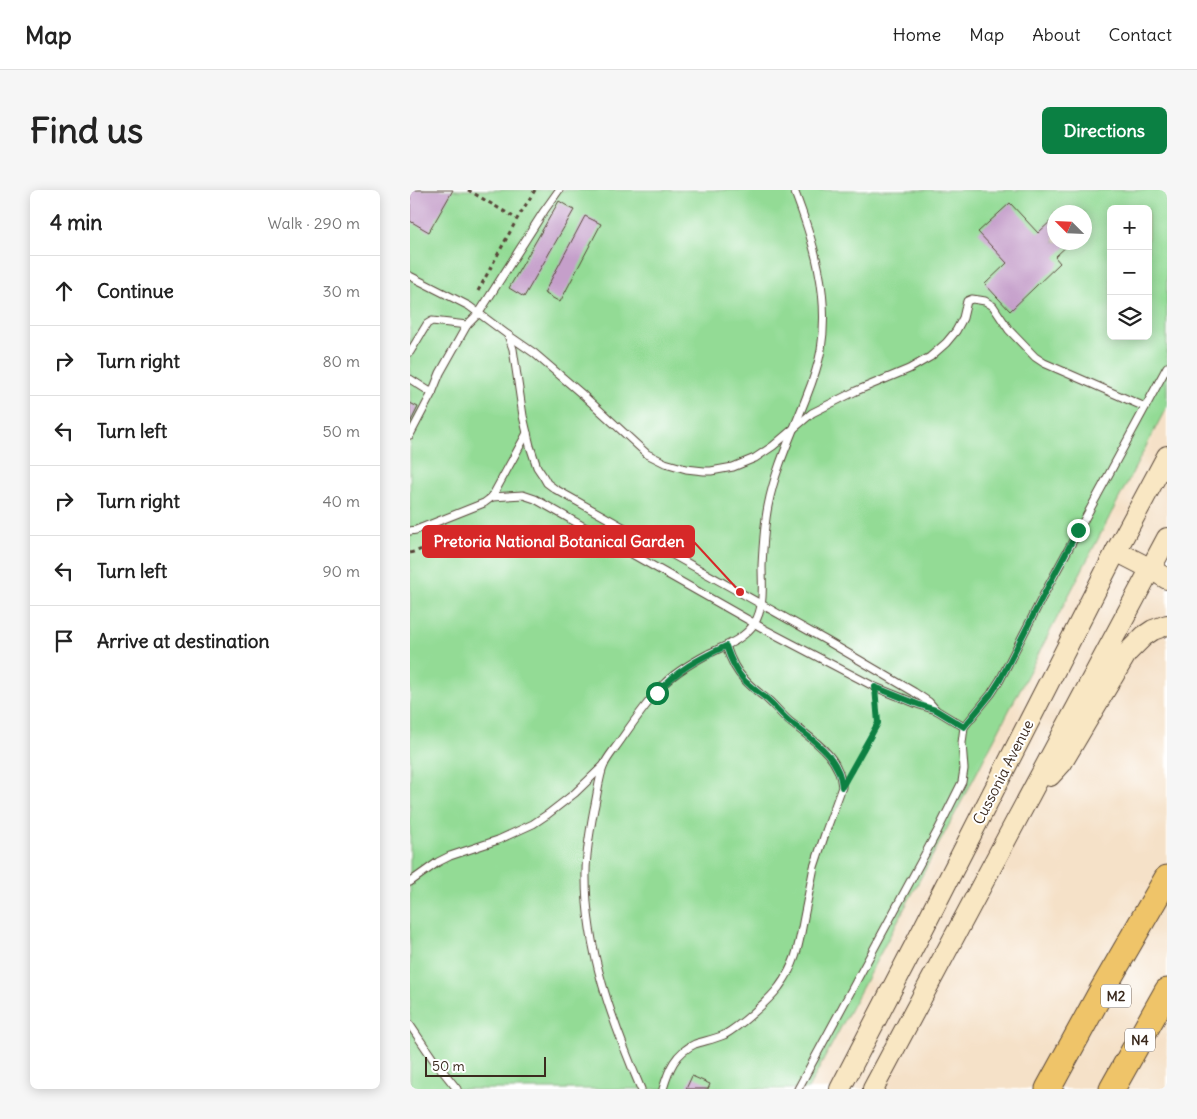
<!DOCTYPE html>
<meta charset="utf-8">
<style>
body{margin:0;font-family:Delius,sans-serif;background:#f6f6f6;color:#222}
.controls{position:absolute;right:15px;top:15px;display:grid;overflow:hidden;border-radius:8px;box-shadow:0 2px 12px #0003}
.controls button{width:45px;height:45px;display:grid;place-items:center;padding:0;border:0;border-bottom:1px solid #e0e0e0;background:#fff;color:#222;font:25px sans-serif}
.compass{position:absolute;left:637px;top:15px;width:45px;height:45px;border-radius:50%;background:#fff;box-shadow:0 2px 12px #0003;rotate:294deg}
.scale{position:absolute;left:15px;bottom:12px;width:121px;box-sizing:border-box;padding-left:5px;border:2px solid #3b2a1e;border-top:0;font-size:14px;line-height:18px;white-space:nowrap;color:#3b2a1e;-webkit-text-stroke:4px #fff;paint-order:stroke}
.stop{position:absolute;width:15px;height:15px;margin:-11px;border:4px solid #0b8043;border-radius:50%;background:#fff}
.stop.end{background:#0b8043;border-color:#fff;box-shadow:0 1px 5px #0008}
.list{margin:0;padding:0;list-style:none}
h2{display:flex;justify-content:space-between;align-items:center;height:65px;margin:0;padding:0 20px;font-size:21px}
h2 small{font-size:16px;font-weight:400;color:#767676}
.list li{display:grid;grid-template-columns:32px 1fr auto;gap:15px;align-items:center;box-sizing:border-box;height:70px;padding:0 20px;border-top:1px solid #e0e0e0}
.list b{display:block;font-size:19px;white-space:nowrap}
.list em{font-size:16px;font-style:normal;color:#767676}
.icon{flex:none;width:28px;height:28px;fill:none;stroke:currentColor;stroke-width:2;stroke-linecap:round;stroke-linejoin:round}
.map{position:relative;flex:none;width:757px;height:899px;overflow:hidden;border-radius:8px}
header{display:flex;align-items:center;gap:30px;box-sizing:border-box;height:70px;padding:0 25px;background:#fff;border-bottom:1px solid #e0e0e0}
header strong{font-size:24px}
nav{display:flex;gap:28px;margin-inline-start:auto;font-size:18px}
.intro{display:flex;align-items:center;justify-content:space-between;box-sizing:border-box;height:120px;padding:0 30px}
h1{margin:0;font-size:35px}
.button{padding:12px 22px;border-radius:8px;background:#0b8043;color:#fff;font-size:18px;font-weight:700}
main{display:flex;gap:30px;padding:0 30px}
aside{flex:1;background:#fff;border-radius:8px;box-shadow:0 2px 12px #0003}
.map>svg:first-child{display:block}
</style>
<header>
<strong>Map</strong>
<nav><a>Home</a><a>Map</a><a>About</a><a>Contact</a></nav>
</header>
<div class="intro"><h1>Find us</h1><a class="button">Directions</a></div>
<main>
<aside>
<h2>4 min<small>Walk · 290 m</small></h2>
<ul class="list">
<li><svg class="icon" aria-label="ahead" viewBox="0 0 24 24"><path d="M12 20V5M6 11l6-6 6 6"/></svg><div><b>Continue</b></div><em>30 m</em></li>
<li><svg class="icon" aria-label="right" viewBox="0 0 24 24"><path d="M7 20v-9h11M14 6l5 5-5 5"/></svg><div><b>Turn right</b></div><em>80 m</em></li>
<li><svg class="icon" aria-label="left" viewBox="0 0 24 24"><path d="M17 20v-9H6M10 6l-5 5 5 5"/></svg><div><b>Turn left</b></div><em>50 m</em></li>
<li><svg class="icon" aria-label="right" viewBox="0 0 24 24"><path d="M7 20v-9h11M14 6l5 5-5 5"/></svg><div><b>Turn right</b></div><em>40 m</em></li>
<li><svg class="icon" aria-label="left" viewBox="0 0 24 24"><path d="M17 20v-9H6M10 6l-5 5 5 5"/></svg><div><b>Turn left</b></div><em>90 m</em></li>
<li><svg class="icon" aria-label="arrive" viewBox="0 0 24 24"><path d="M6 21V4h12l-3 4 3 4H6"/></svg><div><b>Arrive at destination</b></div></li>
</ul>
</aside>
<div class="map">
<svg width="757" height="899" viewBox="0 0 757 899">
<rect width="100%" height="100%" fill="#fff"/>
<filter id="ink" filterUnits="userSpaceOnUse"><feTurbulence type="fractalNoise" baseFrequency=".02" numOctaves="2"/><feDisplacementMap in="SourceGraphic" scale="10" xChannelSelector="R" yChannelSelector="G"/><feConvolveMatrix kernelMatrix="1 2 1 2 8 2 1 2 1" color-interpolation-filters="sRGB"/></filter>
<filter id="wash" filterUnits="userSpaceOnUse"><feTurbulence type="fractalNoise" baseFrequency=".0096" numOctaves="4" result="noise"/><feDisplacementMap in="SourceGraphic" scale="20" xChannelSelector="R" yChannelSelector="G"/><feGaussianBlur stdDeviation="1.12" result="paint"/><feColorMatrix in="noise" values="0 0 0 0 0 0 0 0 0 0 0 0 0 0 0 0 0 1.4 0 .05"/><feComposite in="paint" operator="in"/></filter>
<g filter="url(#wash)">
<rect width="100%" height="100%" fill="#f5e1c8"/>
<!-- green -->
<path fill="#93db95" stroke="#67825a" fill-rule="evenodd" d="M0,0H757V216L564,588L398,899H0ZM701,19H738V146H701ZM644,22H674V52H644Z"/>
<g id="blocks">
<!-- building -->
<g fill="#c59fca">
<path d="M0,0H43L19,42L0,31Z"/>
<path d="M149,11L164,20L114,107L99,98Z"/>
<path d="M600,13L628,43L644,28V52H661L645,67L650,73L600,121L575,94L597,73L568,42Z"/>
<path d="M175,26L191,34L150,112L134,103Z"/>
<path d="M0,213L8,217L0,233Z"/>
<path d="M282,886L300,894L298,899H276Z"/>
</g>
</g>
</g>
<g filter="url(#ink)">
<use href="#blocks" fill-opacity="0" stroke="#574538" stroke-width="1"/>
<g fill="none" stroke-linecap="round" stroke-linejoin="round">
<defs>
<g id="lane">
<path d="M0,86L59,116L98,145L103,159L113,226L120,256L127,277L133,286L137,293L145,299L417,451L504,502L519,512L526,520"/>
<path d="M98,145L124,163L173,205L237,264L255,273L276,279L294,281H301L323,277L345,268L363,256L402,223L446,201L499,179L520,167L536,153L546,141L553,128L557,111L562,109L569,110L575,111L583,116L599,140L625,167L634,173L735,217"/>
<path d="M0,162L17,134L22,131L57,135"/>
<path d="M0,189L22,203"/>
<path d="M0,245L22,203L30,183L57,135L69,123L134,21L149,0"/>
<path d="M82,307L113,305L125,309L356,440L465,497L510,515L526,520L554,537L552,553L554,579L552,592L528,640L388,899"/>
<path d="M0,341L6,340L74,313L82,307L117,243"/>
<path d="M554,537L581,504L590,490L633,406L757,177"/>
<path d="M0,692L28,672L40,666L88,650L123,634L138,624L165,603L194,575"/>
<path d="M0,835L23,869L47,899"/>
<path d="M231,899C202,831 175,759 176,683C176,662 180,640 184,619C187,607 189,586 194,575C197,568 203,561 208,554C222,534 236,513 253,495C265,482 283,472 298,464C314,456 333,450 344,434C355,417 352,395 352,376C353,356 354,336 358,316C365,279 382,244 396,208C402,193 408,177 411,160C420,104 404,52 384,0"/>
<path d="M253,899C259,879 265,863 285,854C294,851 305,849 314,845C330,836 358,811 369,797C388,771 389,752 395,722C398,707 401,692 404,677L416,641L432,597C430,565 401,549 379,531C371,524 365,516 357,509C349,503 341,497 334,489C325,480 320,468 316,456"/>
</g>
<g id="secondary">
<path d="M706,361L741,379L757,389"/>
<path d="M640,586L652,573L717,463L734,446L743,440L757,435"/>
<path d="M430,899L512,741L706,361L757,266"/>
<path d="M463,899L757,348"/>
</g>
<g id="highway">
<path d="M638,899L690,804L757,688"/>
<path d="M702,899L757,801"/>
</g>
</defs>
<!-- lane casing -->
<use href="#lane" stroke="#574538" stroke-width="9"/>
<!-- secondary casing -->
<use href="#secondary" stroke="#574538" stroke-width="22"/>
<!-- highway casing -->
<use href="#highway" stroke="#574538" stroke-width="27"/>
<!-- path -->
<g stroke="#574538" stroke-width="3" stroke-dasharray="4 4" stroke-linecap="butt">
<path d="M58,0L107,29"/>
<path d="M68,101L107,29L125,0"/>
<path d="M0,363L16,358L33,343"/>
<path d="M441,582L468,533L466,508"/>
</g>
<!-- lane -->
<use href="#lane" stroke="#fff" stroke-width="7"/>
<!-- secondary -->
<use href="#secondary" stroke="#f9e7c3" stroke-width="20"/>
<!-- highway -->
<use href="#highway" stroke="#efc469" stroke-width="25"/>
</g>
</g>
<g fill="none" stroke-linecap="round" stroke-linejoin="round" filter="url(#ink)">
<!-- route -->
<path stroke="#0b8043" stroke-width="6" d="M247,503C265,481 290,468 316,456C320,468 325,480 334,490C341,497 349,503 357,509C365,516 371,524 379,531C401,549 430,566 432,597L468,533L465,497L510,515L526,520L554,537L581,504L590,490L633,406L668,340"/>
</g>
<g text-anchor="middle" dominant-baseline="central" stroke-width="4" stroke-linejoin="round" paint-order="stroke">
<!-- shield labels -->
<g fill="#fff" stroke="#766a62" stroke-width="1">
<rect x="691" y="794.5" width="30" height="23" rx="4"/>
<rect x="715" y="838.5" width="30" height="23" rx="4"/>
</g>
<g font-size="14" font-weight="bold" fill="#3b2a1e">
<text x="706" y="806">M2</text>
<text x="730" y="850">N4</text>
</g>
<!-- street labels -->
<g font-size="15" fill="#3b2a1e" stroke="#fff">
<text transform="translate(593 582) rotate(-63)">Cussonia Avenue</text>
</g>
</g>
<!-- callouts -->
<path fill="none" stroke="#d62828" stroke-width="2" d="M330 402L284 352"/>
<circle fill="#d62828" stroke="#fff" stroke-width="2" cx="330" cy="402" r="5"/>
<rect fill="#d62828" stroke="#d62828" stroke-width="2" x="13" y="336" width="271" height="31" rx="5"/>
<g font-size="16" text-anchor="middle" font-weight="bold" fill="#fff">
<text x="149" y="357">Pretoria National Botanical Garden</text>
</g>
</svg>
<div class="controls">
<button>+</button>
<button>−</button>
<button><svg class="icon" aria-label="layers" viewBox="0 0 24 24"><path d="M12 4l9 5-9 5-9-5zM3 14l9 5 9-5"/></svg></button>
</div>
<svg class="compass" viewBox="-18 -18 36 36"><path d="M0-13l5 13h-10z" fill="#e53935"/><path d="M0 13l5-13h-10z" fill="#767676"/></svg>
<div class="scale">50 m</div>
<div class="stop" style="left:247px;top:503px"></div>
<div class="stop end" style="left:668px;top:340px"></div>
</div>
</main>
